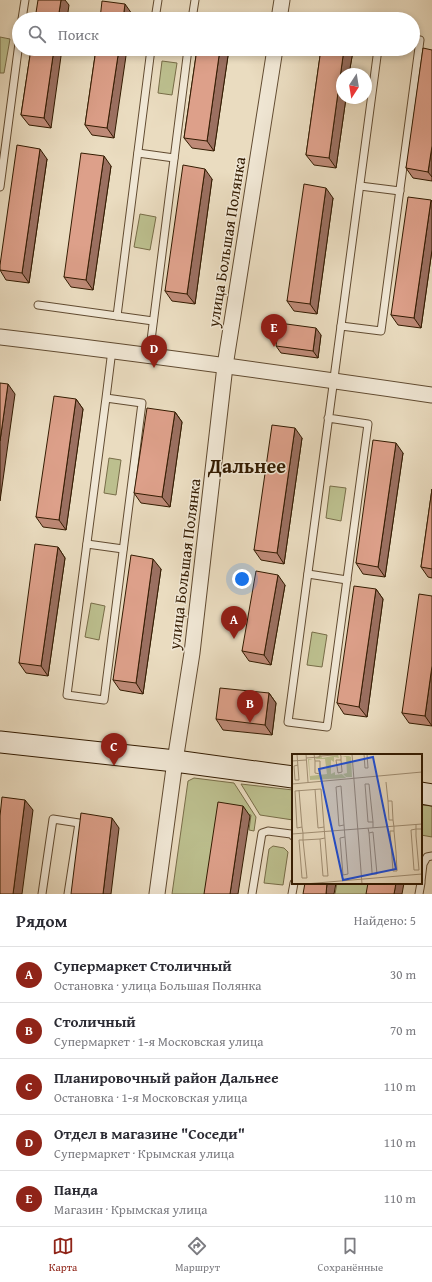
<!DOCTYPE html>
<html lang="ru">
<meta charset="utf-8">
<style>
body{margin:0;font-family:"Gentium Book Plus",serif;background:#f7f7f7;color:#2b2b33}
.compass{position:absolute;left:336px;top:68px;width:36px;height:36px;border-radius:50%;background:#fff;box-shadow:0 2px 6px #0003;rotate:192deg}
.you{position:absolute;left:242px;top:579px;width:14px;height:14px;margin:-10px;border:3px solid #fff;border-radius:50%;background:#1a73e8;box-shadow:0 0 0 6px #1a73e833}
.badge{display:grid;place-items:center;width:26px;height:26px;border-radius:50%;background:#8f2418;color:#fff;font-size:13px;font-weight:700}
.pin{position:absolute;translate:-50% -33px;filter:drop-shadow(0 1px 2px #0008)}
.pin::after{content:'';position:absolute;top:21px;width:14px;height:12px;background:inherit;clip-path:polygon(0 0,100% 0,50% 100%)}
.list{margin:0;padding:0;list-style:none}
h2{display:flex;justify-content:space-between;align-items:center;height:52px;margin:0;padding:0 16px;font-size:17px}
h2 small{font-size:13px;font-weight:400;color:#7c7c81}
.list li{display:grid;grid-template-columns:26px 1fr auto;gap:12px;align-items:center;box-sizing:border-box;height:56px;padding:0 16px;border-top:1px solid #e1e1e2}
.list b{display:block;font-size:15px;white-space:nowrap}
.list p{margin:0;font-size:13px;white-space:nowrap;color:#7c7c81}
.list em{font-size:13px;font-style:normal;color:#7c7c81}
.icon{flex:none;width:22px;height:22px;fill:none;stroke:currentColor;stroke-width:2;stroke-linecap:round;stroke-linejoin:round}
.map{position:relative;flex:none;width:432px;height:894px;overflow:hidden}
.search{position:absolute;background:#fff;box-shadow:0 2px 6px #0003;left:12px;right:12px;top:12px;height:44px;display:flex;align-items:center;gap:10px;box-sizing:border-box;padding:0 14px;border-radius:22px;color:#7c7c81;font-size:15px}
.sheet{height:332px;background:#fff}
nav{display:flex;justify-content:space-around;align-items:center;box-sizing:border-box;height:56px;border-top:1px solid #e1e1e2;background:#fff;font-size:11px;color:#7c7c81}
nav a{display:grid;justify-items:center;gap:2px}
nav .on{color:#8f2418}
.map>svg:first-child{display:block}
</style>
<div class="map">
<svg width="432" height="894" viewBox="0 0 432 894">
<rect width="100%" height="100%" fill="#eadcc0"/>
<filter id="stains"><feTurbulence type="fractalNoise" baseFrequency=".005" numOctaves="4"/><feColorMatrix values="0 0 0 0 .2 0 0 0 0 .09 0 0 0 0 .02 0 0 0 .5 -.17"/></filter>
<radialGradient id="worn" r=".72"><stop offset=".6" stop-color="#630" stop-opacity="0"/><stop offset="1" stop-color="#630" stop-opacity=".3"/></radialGradient>
<!-- green -->
<g fill="#bcbf8e" stroke="#786d48">
<path d="M0,37L10,39L4,73H0Z"/>
<path d="M162,61L177,63L172,95L158,93Z"/>
<path d="M140,214L156,217L150,250L134,247Z"/>
<path d="M109,458L121,460L116,495L104,493Z"/>
<path d="M330,486L346,488L341,521L326,518Z"/>
<path d="M91,603L105,606L99,640L85,637Z"/>
<path d="M312,632L327,635L322,667L307,665Z"/>
<path d="M194,778L234,783L256,817L254,831L249,830L251,815L224,811L212,894H172L188,781Z"/>
<path d="M241,784L293,790V820L260,815Z"/>
<path d="M421,805L432,806V837L421,835Z"/>
<path d="M273,846L284,848L288,852L283,885L264,883L269,849Z"/>
<path d="M337,883H375L374,894H335Z"/>
</g>
<g fill="none" stroke-linecap="round" stroke-linejoin="round">
<defs>
<g id="lane">
<path d="M22,19L25,0"/>
<path d="M155,19L158,0"/>
<path d="M192,19L195,0"/>
<path d="M151,49L117,316L153,321"/>
<path d="M138,153L174,158"/>
<path d="M360,186L400,191"/>
<path d="M0,187L19,43"/>
<path d="M38,305L117,316"/>
<path d="M341,326L381,331L420,40L413,39"/>
<path d="M149,356L188,49"/>
<path d="M106,398L142,403L104,700L67,695L106,398L112,350"/>
<path d="M328,418L368,424L327,727L288,722L378,49"/>
<path d="M87,544L123,549"/>
<path d="M308,574L347,580"/>
<path d="M421,881L423,864L427,857L432,856"/>
<path d="M42,894L53,819L79,823L68,894"/>
<path d="M252,894L262,833L268,831L291,834L293,836"/>
<path d="M292,894L294,883"/>
<path d="M419,894L421,883"/>
</g>
<g id="street">
<path d="M279,19L282,0"/>
<path d="M0,337C144,354 288,374 432,395"/>
<path d="M157,894L175,761L192,653L225,366L275,49"/>
</g>
<g id="secondary">
<path d="M0,742L175,761L293,777"/>
<path d="M421,793L432,795"/>
</g>
</defs>
<!-- lane casing -->
<use href="#lane" stroke="#614b31" stroke-width="9"/>
<!-- street casing -->
<use href="#street" stroke="#614b31" stroke-width="17"/>
<!-- secondary casing -->
<use href="#secondary" stroke="#331b01" stroke-width="23"/>
<!-- lane -->
<use href="#lane" stroke="#f1e8d6" stroke-width="7"/>
<!-- street -->
<use href="#street" stroke="#f1e8d6" stroke-width="15"/>
<!-- secondary -->
<use href="#secondary" stroke="#f1e8d6" stroke-width="21"/>
</g>
<!-- wall -->
<g fill="#be8a77" stroke="#331b01">
<path d="M31,49L51,128L29,125L21,115Z"/>
<path d="M96,49L114,138L92,135L85,125Z"/>
<path d="M197,49H229L214,151L192,148L184,138Z"/>
<path d="M321,49H351L353,51L349,74H342V98H346L336,168L314,165L306,155Z"/>
<path d="M432,50V181L413,178L406,168Z"/>
<path d="M47,159L29,283L6,280L0,270V265Z"/>
<path d="M111,166L93,290L71,287L64,277Z"/>
<path d="M212,179L195,304L172,301L165,291Z"/>
<path d="M333,198L317,314L294,311L287,301Z"/>
<path d="M431,200L432,202V250L421,328L398,325L391,315Z"/>
<path d="M321,335L318,358L281,353L276,346Z"/>
<path d="M76,399L83,409L66,530L43,527L36,517Z"/>
<path d="M175,412L182,422L170,507L141,503L134,493Z"/>
<path d="M302,438L284,564L261,560L254,550Z"/>
<path d="M403,453L385,577L363,574L356,563Z"/>
<path d="M432,489V578L428,577L421,567Z"/>
<path d="M58,547L65,558L48,676L26,673L19,663Z"/>
<path d="M161,569L143,694L120,690L113,680Z"/>
<path d="M285,585L271,665L249,661L242,651Z"/>
<path d="M376,589L383,599L367,717L344,714L337,703Z"/>
<path d="M432,596V726L409,723L402,713Z"/>
<path d="M269,693L276,703L272,735L223,730L216,719Z"/>
</g>
<!-- shaded-wall -->
<g fill="#9b7061" stroke="#331b01">
<path d="M61,0H65L69,5L67,19H58Z"/>
<path d="M125,4L132,14L131,19H123Z"/>
<path d="M54,49H62L51,128L44,118Z"/>
<path d="M119,49H127L114,138L107,128Z"/>
<path d="M220,49H229L214,151L207,141Z"/>
<path d="M344,49H351L353,51L349,74H342V98H346L336,168L329,158Z"/>
<path d="M432,146V177L428,172Z"/>
<path d="M40,149L47,159L29,283L22,273Z"/>
<path d="M104,156L111,166L93,290L86,280Z"/>
<path d="M205,169L212,179L195,304L187,294Z"/>
<path d="M326,188L333,198L317,314L310,304Z"/>
<path d="M431,200L432,202V250L421,328L414,318Z"/>
<path d="M316,328L321,335L318,358L313,351Z"/>
<path d="M8,384L15,394L0,501V441Z"/>
<path d="M76,399L83,409L66,530L59,520Z"/>
<path d="M175,412L182,422L170,507L162,497Z"/>
<path d="M295,428L302,438L284,564L277,553Z"/>
<path d="M396,443L403,453L385,577L378,567Z"/>
<path d="M58,547L65,558L48,676L41,666Z"/>
<path d="M153,559L161,569L143,694L136,683Z"/>
<path d="M278,575L285,585L271,665L264,655Z"/>
<path d="M376,589L383,599L367,717L359,707Z"/>
<path d="M432,666V726L425,716Z"/>
<path d="M269,693L276,703L272,735L265,725Z"/>
<path d="M25,800L33,810L22,894H13Z"/>
<path d="M243,806L250,816L238,894H230Z"/>
<path d="M112,818L119,828L111,894H103Z"/>
<path d="M327,883H336L334,894H326Z"/>
<path d="M396,883H404L402,894H394Z"/>
</g>
<!-- building -->
<g fill="#dda08a" stroke="#331b01">
<path d="M38,0H61L58,19H35Z"/>
<path d="M102,1L125,4L123,19H100Z"/>
<path d="M202,13L225,16L224,19H201Z"/>
<path d="M423,48L432,50V146L428,172L406,168Z"/>
<path d="M31,49H54L44,118L21,115Z"/>
<path d="M96,49H119L107,128L85,125Z"/>
<path d="M197,49H220L207,141L184,138Z"/>
<path d="M321,49H344L329,158L306,155Z"/>
<path d="M17,145L40,149L22,273L0,270V265Z"/>
<path d="M81,153L104,156L86,280L64,277Z"/>
<path d="M183,165L205,169L187,294L165,291Z"/>
<path d="M304,184L326,188L310,304L287,301Z"/>
<path d="M408,197L431,200L414,318L391,315Z"/>
<path d="M279,323L316,328L313,351L276,346Z"/>
<path d="M0,383L8,384L0,441Z"/>
<path d="M54,396L76,399L59,520L36,517Z"/>
<path d="M147,408L175,412L162,497L134,493Z"/>
<path d="M272,425L295,428L277,553L254,550Z"/>
<path d="M373,440L396,443L378,567L356,563Z"/>
<path d="M432,489V569L421,567Z"/>
<path d="M35,544L58,547L41,666L19,663Z"/>
<path d="M131,555L153,559L136,683L113,680Z"/>
<path d="M256,571L278,575L264,655L242,651Z"/>
<path d="M354,586L376,589L359,707L337,703Z"/>
<path d="M419,594L432,596V666L425,716L402,713Z"/>
<path d="M220,688L269,693L265,725L216,719Z"/>
<path d="M2,797L25,800L13,894H0V816Z"/>
<path d="M218,802L243,806L230,894H204Z"/>
<path d="M81,813L112,818L103,894H71Z"/>
<path d="M305,883H327L326,894H303Z"/>
<path d="M368,883H396L394,894H366Z"/>
</g>
<g text-anchor="middle" dominant-baseline="central" stroke-width="3" stroke-linejoin="round" paint-order="stroke">
<!-- street labels -->
<g font-size="16" fill="#331b01" stroke="#f1e8d6">
<text transform="translate(226 242) rotate(-81)">улица Большая Полянка</text>
<text transform="translate(184 564) rotate(-83)">улица Большая Полянка</text>
</g>
<!-- district labels -->
<g font-size="20" font-weight="bold" fill="#331b01" stroke="#f1e8d6">
<text x="247" y="465">Дальнее</text>
</g>
</g>
<!-- overview -->
<g transform="translate(292 754)">
<rect width="130" height="130" fill="#eadcc0"/>
<path d="M29,0H42L29,1L30,4L46,1L47,4L42,3V8L39,6V20L43,18V21L50,20L54,24L18,26L16,5H21L17,6L18,22L35,20L33,5H23ZM50,2H57L59,3L60,23H54L51,20L55,19L54,3Z" fill="#bcbf8e"/>
<path fill="none" stroke="#a18f74" stroke-width="1" d="M5,0L7,26H3L2,12L6,11M14,0L16,28M22,0L23,7V19L28,20V7H23M48,0L49,2V6L50,17V18L46,19L44,6H49M60,0L70,130M72,0L73,14H76L75,0M29,2L55,0M14,4L28,3V0M0,7L14,6M94,28L96,47H100L101,66L102,73V77L104,98L105,117H101L98,77H102M0,30L130,18M23,35L26,74L32,73M7,36L10,73L11,79V86L15,124H10L7,86H11L28,85L33,84M96,47L97,66H101M81,68H76L73,30H77L81,68V74M124,70V82L127,116H122L119,76L124,75H130M52,71L47,72L44,33L49,32L52,71L56,120L51,121L48,84L53,83M10,73L5,74L3,37L29,35L36,122H31L28,85M76,74L77,79L80,118V120H85L81,78L77,79M0,80L130,70M13,130L130,120"/>
<path fill="#1d4ed8" fill-opacity="0.15" stroke="#1d4ed8" stroke-width="2" d="M81,3L104,115L51,126L27,15Z"/>
<rect width="130" height="130" fill="none" stroke="#331b01" stroke-width="2"/>
</g>
<rect width="100%" height="100%" filter="url(#stains)"/>
<rect width="100%" height="100%" fill="url(#worn)"/>
</svg>
<svg class="compass" viewBox="-18 -18 36 36"><path d="M0-13l5 13h-10z" fill="#e53935"/><path d="M0 13l5-13h-10z" fill="#7c7c81"/></svg>
<div class="you"></div>
<div class="pin badge" style="left:234px;top:639px">A</div>
<div class="pin badge" style="left:250px;top:723px">B</div>
<div class="pin badge" style="left:114px;top:766px">C</div>
<div class="pin badge" style="left:154px;top:368px">D</div>
<div class="pin badge" style="left:274px;top:347px">E</div>
<div class="search"><svg class="icon" aria-label="search" viewBox="0 0 24 24"><circle cx="10" cy="10" r="6"/><path d="M15 15l6 6"/></svg>Поиск</div>
</div>
<section class="sheet">
<h2>Рядом<small>Найдено: 5</small></h2>
<ul class="list">
<li><span class="badge">A</span><div><b>Супермаркет Столичный</b><p>Остановка · улица Большая Полянка</p></div><em>30 m</em></li>
<li><span class="badge">B</span><div><b>Столичный</b><p>Супермаркет · 1-я Московская улица</p></div><em>70 m</em></li>
<li><span class="badge">C</span><div><b>Планировочный район Дальнее</b><p>Остановка · 1-я Московская улица</p></div><em>110 m</em></li>
<li><span class="badge">D</span><div><b>Отдел в магазине &quot;Соседи&quot;</b><p>Супермаркет · Крымская улица</p></div><em>110 m</em></li>
<li><span class="badge">E</span><div><b>Панда</b><p>Магазин · Крымская улица</p></div><em>110 m</em></li>
</ul>
</section>
<nav>
<a class="on"><svg class="icon" aria-label="map" viewBox="0 0 24 24"><path d="M3 6l6-2 6 2 6-2v14l-6 2-6-2-6 2zM9 4v14M15 6v14"/></svg>Карта</a>
<a><svg class="icon" aria-label="directions" viewBox="0 0 24 24"><path d="M12 3l9 9-9 9-9-9zM9 14v-3h6M13 9l2 2-2 2"/></svg>Маршрут</a>
<a><svg class="icon" aria-label="saved" viewBox="0 0 24 24"><path d="M7 4h10v16l-5-4-5 4z"/></svg>Сохранённые</a>
</nav>
